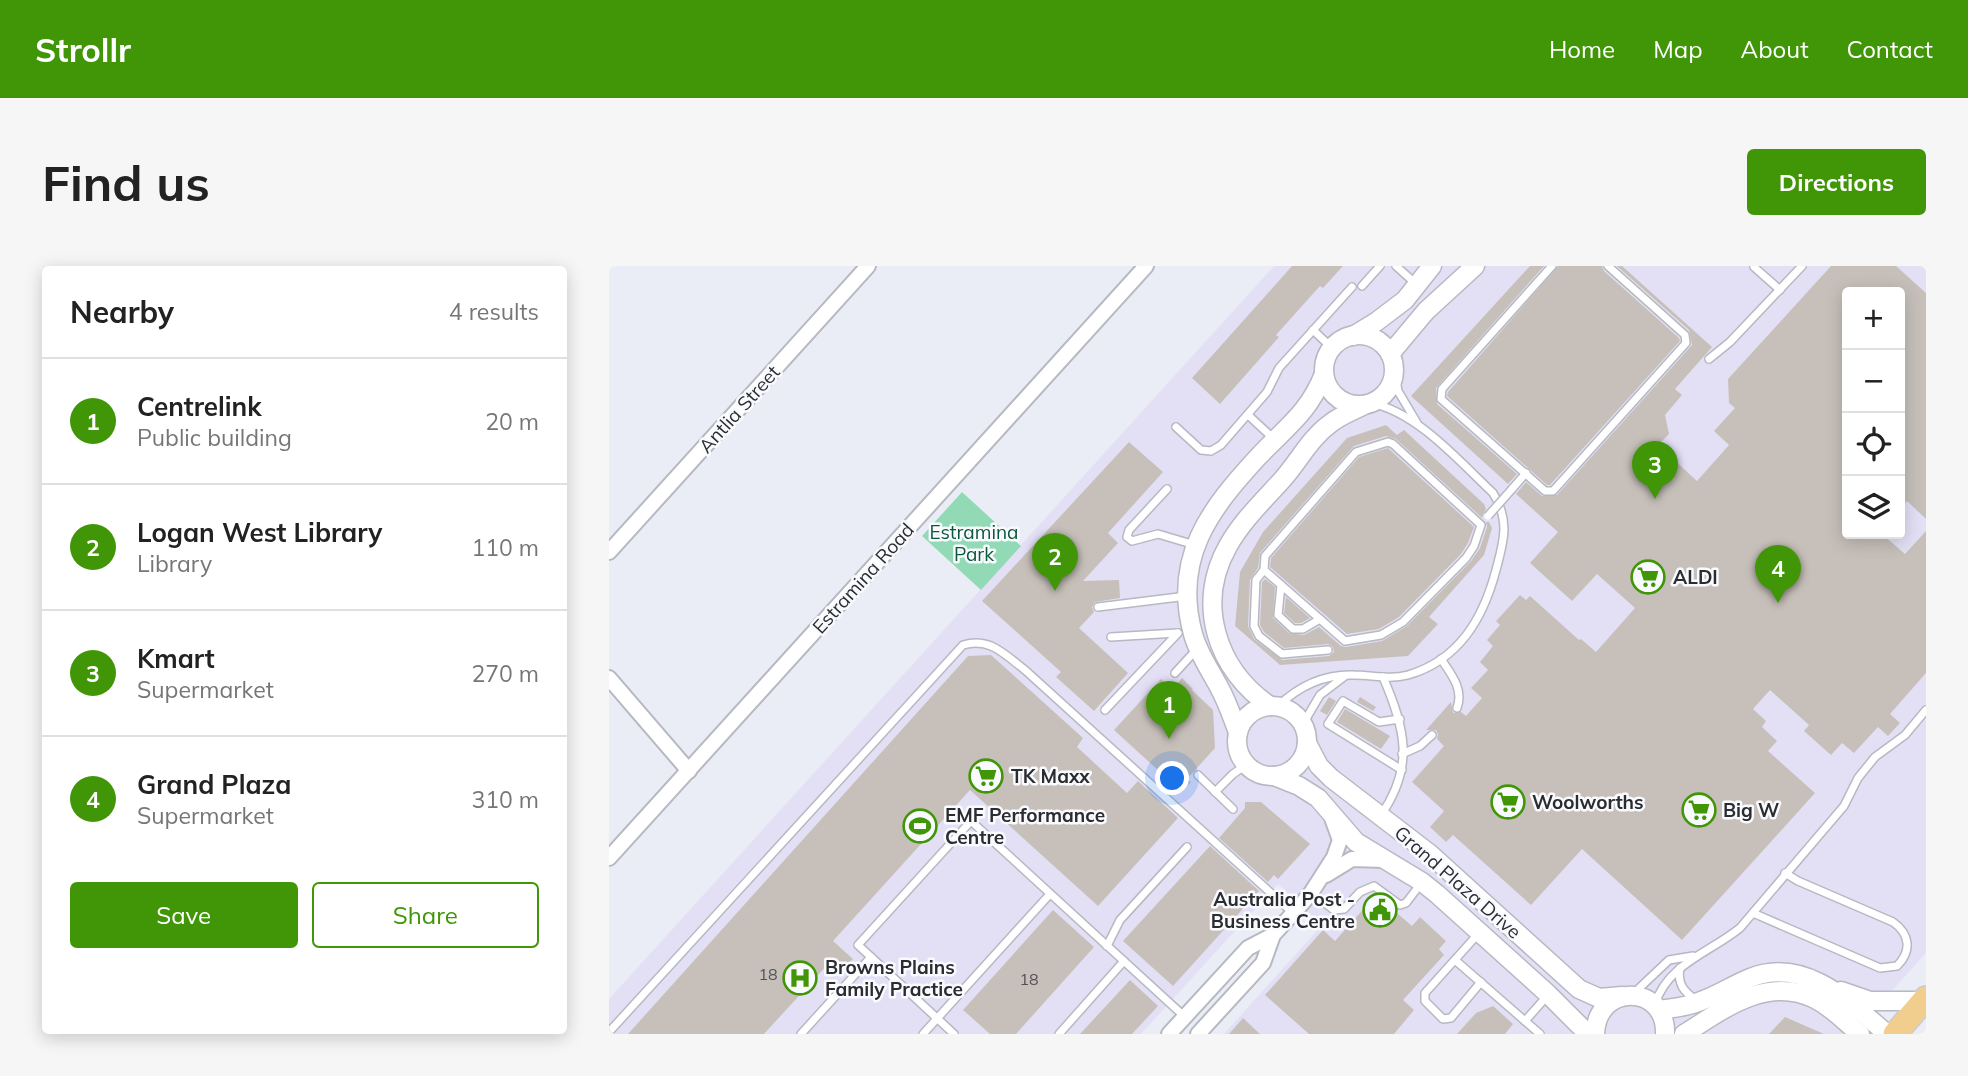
<!DOCTYPE html>
<meta charset="utf-8">
<style>
body{margin:0;font-family:Mulish,sans-serif;background:#f6f6f6;color:#222}
.controls{position:absolute;right:21px;top:21px;display:grid;overflow:hidden;border-radius:7px;box-shadow:0 4px 18px #0003}
.controls button{width:63px;height:63px;display:grid;place-items:center;padding:0;border:0;border-bottom:2px solid #e0e0e0;background:#fff;color:#222;font:35px sans-serif}
.you{position:absolute;left:564px;top:513px;width:24px;height:24px;margin:-18px;border:5px solid #fff;border-radius:50%;background:#1a73e8;box-shadow:0 0 0 10px #1a73e833}
.badge{display:grid;place-items:center;width:46px;height:46px;border-radius:50%;background:#409606;color:#fff;font-size:23px;font-weight:700}
.pin{position:absolute;translate:-50% -58px;filter:drop-shadow(0 2px 4px #0008)}
.pin::after{content:'';position:absolute;top:37px;width:24px;height:21px;background:inherit;clip-path:polygon(0 0,100% 0,50% 100%)}
.list{margin:0;padding:0;list-style:none}
h2{display:flex;justify-content:space-between;align-items:center;height:91px;margin:0;padding:0 28px;font-size:30px}
h2 small{font-size:23px;font-weight:400;color:#767676}
.list li{display:grid;grid-template-columns:46px 1fr auto;gap:21px;align-items:center;box-sizing:border-box;height:126px;padding:0 28px;border-top:2px solid #e0e0e0}
.list b{display:block;font-size:26px;white-space:nowrap}
.list p{margin:0;font-size:23px;white-space:nowrap;color:#767676}
.list em{font-size:23px;font-style:normal;color:#767676}
.actions{display:flex;gap:14px;padding:21px 28px}
.actions a{flex:1;padding:16px 0;border:2px solid #409606;border-radius:7px;text-align:center;font-size:24px;color:#409606}
.actions .main{background:#409606;color:#fff}
.icon{flex:none;width:38px;height:38px;fill:none;stroke:currentColor;stroke-width:2;stroke-linecap:round;stroke-linejoin:round}
.map{position:relative;flex:none;width:1317px;height:768px;overflow:hidden;border-radius:7px}
header{display:flex;align-items:center;gap:42px;box-sizing:border-box;height:98px;padding:0 35px;background:#409606;color:#fff}
header strong{font-size:33px}
nav{display:flex;gap:38px;margin-inline-start:auto;font-size:24px}
.intro{display:flex;align-items:center;justify-content:space-between;box-sizing:border-box;height:168px;padding:0 42px}
h1{margin:0;font-size:49px}
.button{padding:18px 32px;border-radius:7px;background:#409606;color:#fff;font-size:24px;font-weight:700}
main{display:flex;gap:42px;padding:0 42px}
aside{flex:1;background:#fff;border-radius:7px;box-shadow:0 4px 18px #0003}
.map>svg:first-child{display:block}
</style>
<header>
<strong>Strollr</strong>
<nav><a>Home</a><a>Map</a><a>About</a><a>Contact</a></nav>
</header>
<div class="intro"><h1>Find us</h1><a class="button">Directions</a></div>
<main>
<aside>
<h2>Nearby<small>4 results</small></h2>
<ul class="list">
<li><span class="badge">1</span><div><b>Centrelink</b><p>Public building</p></div><em>20 m</em></li>
<li><span class="badge">2</span><div><b>Logan West Library</b><p>Library</p></div><em>110 m</em></li>
<li><span class="badge">3</span><div><b>Kmart</b><p>Supermarket</p></div><em>270 m</em></li>
<li><span class="badge">4</span><div><b>Grand Plaza</b><p>Supermarket</p></div><em>310 m</em></li>
</ul>
<div class="actions"><a class="main">Save</a><a>Share</a></div>
</aside>
<div class="map">
<svg width="1317" height="768" viewBox="0 0 1317 768">
<rect width="100%" height="100%" fill="#eaedf5"/>
<!-- commercial -->
<path fill="#e3e0f6" fill-rule="evenodd" d="M665,0H1317V687L1244,768H615L713,659L669,618L532,768H0V733ZM1238,26H1291V268H1238Z"/>
<!-- green -->
<path fill="#92dab6" d="M353,226L412,280L372,324L313,270Z"/>
<!-- building -->
<g fill="#c7c0ba">
<path d="M683,0H734L714,22L711,20L667,69L670,71L611,138L583,112Z"/>
<path d="M921,0H935L827,122L828,138L908,208L899,218L802,130Z"/>
<path d="M949,0H993L995,5L1070,72L1071,75L941,219H938L838,130L839,126Z"/>
<path d="M1008,0H1013L1103,81L1066,123L1073,129L1056,149L1060,168L1049,179L1088,215L1120,179L1105,165L1126,142L1120,137L1119,113L1222,0H1287L1317,27V253L1298,235L1291,243V26H1238V268H1273L1296,288L1317,265V407L1281,448L1291,457L1279,470L1269,461L1245,487L1233,477L1222,489L1195,465L1200,459L1161,424L1144,443L1157,455L1153,461L1168,475L1159,485L1206,527L1073,674L973,583L922,639L844,569L837,576L821,561L835,545L803,516L835,480L828,473L829,468L827,464H817L842,436L844,447L852,446L857,450L873,432L862,422L879,404L871,396L884,380L878,374L891,359L887,355L911,329L917,334L921,330L970,374L972,373L987,386L1026,342L988,308L963,335L921,297L949,266L907,228L917,216L933,230L948,229L1083,79L1080,64Z"/>
<path d="M777,159L788,169L795,164L875,238L877,243L873,252L787,173L777,170L745,180L651,287L649,302L641,314L639,360L645,373L673,394L720,390L725,386L724,381L719,378L675,382L655,366L651,359L653,316L656,313L666,321L664,352L680,367L695,369L710,361L732,380L737,381L773,375L798,360L862,295L871,282L878,261L877,256H880L883,262L875,289L820,351L829,358L799,390L671,399L626,360L631,306L654,266L738,172Z"/>
<path d="M520,176L554,206L499,267L509,277L474,315L510,314L511,332L486,336L483,341L485,346L470,362L519,407L485,445L447,411L452,406L373,335Z"/>
<path d="M779,182L865,261L859,277L852,288L790,351L770,363L738,368L661,301L662,292L750,191Z"/>
<path d="M677,331L701,352L692,357H686L675,347Z"/>
<path d="M382,389L474,472L468,481L518,527L529,515L569,552L489,640L361,524L224,675L244,693L231,708L220,697L155,768H19L359,390Z"/>
<path d="M573,412L584,423L583,424L604,444L606,482L578,513L582,516L573,526L505,464L552,413L563,424Z"/>
<path d="M720,431L727,435L718,449L711,445Z"/>
<path d="M751,431L767,441L764,445L748,436Z"/>
<path d="M736,443L781,470L772,483L728,456Z"/>
<path d="M636,536H652L701,578L669,613L665,609L659,616L610,572L636,542Z"/>
<path d="M601,580L650,625L564,720L514,675Z"/>
<path d="M767,629L803,660L811,651L837,675L830,683L835,689L794,734L805,744L785,768H700L656,729L714,664L726,675Z"/>
<path d="M444,644L485,681L407,768H381L354,744Z"/>
<path d="M521,714L549,740L523,768H471Z"/>
<path d="M884,740L904,758L896,768H848L867,747Z"/>
<path d="M1176,751L1215,768H1160Z"/>
<path d="M634,752L651,768H620Z"/>
</g>
<g fill="none" stroke-linecap="round" stroke-linejoin="round">
<defs>
<g id="service">
<path d="M787,0L807,18"/>
<path d="M943,0L833,123L832,133L936,225H944L1077,77L1076,69L999,0"/>
<path d="M1145,1L1171,24"/>
<path d="M753,20L771,0"/>
<path d="M704,64L723,82"/>
<path d="M1100,93L1121,76L1193,0"/>
<path d="M785,104L789,125L808,157"/>
<path d="M639,149L665,173"/>
<path d="M567,161L592,184L602,185L612,179L658,126L670,102L743,21"/>
<path d="M779,176L784,178L872,259L865,280L857,292L794,356L772,369L736,375L655,304L656,290L747,186Z"/>
<path d="M558,223L520,264L518,271L523,275L549,268L586,279"/>
<path d="M903,223L917,207"/>
<path d="M655,304L647,314L645,360L650,370L673,388L719,384"/>
<path d="M672,319L669,349L684,363H694L711,353"/>
<path d="M489,341L578,330"/>
<path d="M502,371L568,367"/>
<path d="M832,393C842,408 855,423 848,442"/>
<path d="M566,407L588,383"/>
<path d="M669,440C690,420 716,408 745,409C763,409 781,414 799,409C850,394 874,353 887,304C895,275 901,254 884,227C851,196 808,146 762,137"/>
<path d="M496,444L569,367"/>
<path d="M791,453L770,456L734,435L719,458L793,504"/>
<path d="M694,458L711,429L736,410"/>
<path d="M793,488L811,480L823,469"/>
<path d="M589,509L624,543"/>
<path d="M606,526L624,508L637,499"/>
<path d="M772,549C806,500 796,462 774,411"/>
<path d="M703,627L725,644L735,643L751,626L765,620L791,639L797,637L813,616"/>
<path d="M1144,647L1271,702L1288,700C1303,685 1301,668 1284,656L1189,615L1176,607"/>
<path d="M870,667L816,727V735L834,753L842,752L872,716"/>
<path d="M498,680L511,654L578,581"/>
<path d="M262,691L345,768"/>
<path d="M846,694L931,768"/>
<path d="M1071,702C1068,718 1075,726 1088,735"/>
<path d="M1023,729L1060,694L1084,690"/>
<path d="M1046,738C1059,698 1100,687 1131,662L1235,540L1249,512L1266,491L1296,469L1317,444"/>
<path d="M916,755L939,729"/>
<path d="M0,766L354,379C381,371 395,388 416,404L684,647"/>
<path d="M192,768L262,691L249,679L362,555L576,751"/>
<path d="M314,768L441,628"/>
<path d="M450,768L515,695"/>
</g>
<g id="minor">
<path d="M0,286L259,0"/>
<path d="M0,412L80,505"/>
<path d="M0,592L537,0"/>
<path d="M717,609L743,593L775,594"/>
<path d="M560,768L639,682L664,669L689,642L702,627L725,591L731,574L723,552"/>
<path d="M589,768L654,697L664,669"/>
</g>
<g id="tertiary">
<circle cx="750" cy="104" r="35"/>
<path d="M744,70L767,56L796,34L823,0"/>
<path d="M781,88L817,45L866,0"/>
<path d="M661,440C608,404 586,338 619,280C633,255 654,235 673,214C690,195 701,172 722,157C732,149 744,145 755,139"/>
<circle cx="663" cy="475" r="35"/>
<path d="M629,466C623,451 618,435 610,421C601,404 589,387 584,368C563,292 601,243 649,191C677,161 699,148 715,108"/>
<path d="M698,477L710,500L722,512L821,588L970,723L990,732L1013,730"/>
<path d="M665,510L690,520L709,532L747,576L813,616L828,628L939,728L979,768"/>
<path d="M1232,725L1261,735H1315"/>
<path d="M1050,744C1064,742 1079,741 1092,735C1109,729 1124,719 1141,712C1195,690 1241,736 1278,768"/>
<path d="M986,768C988,716 1058,718 1056,768"/>
<path d="M1075,768C1114,744 1156,710 1204,732C1222,740 1236,756 1251,768"/>
</g>
<path id="primary" d="M1286,768L1317,732"/>
</defs>
<!-- service casing -->
<use href="#service" stroke="#b6b9c1" stroke-width="10"/>
<!-- minor casing -->
<use href="#minor" stroke="#b6b9c1" stroke-width="18"/>
<!-- tertiary casing -->
<use href="#tertiary" stroke="#b6b9c1" stroke-width="21"/>
<!-- primary casing -->
<use href="#primary" stroke="#cccccd" stroke-width="26"/>
<!-- service -->
<use href="#service" stroke="#fff" stroke-width="7"/>
<!-- minor -->
<use href="#minor" stroke="#fff" stroke-width="14"/>
<!-- tertiary -->
<use href="#tertiary" stroke="#fff" stroke-width="18"/>
<!-- primary -->
<use href="#primary" stroke="#f1ce8e" stroke-width="23"/>
<defs>
<path id="service-bridge" d="M879,250L903,223"/>
</defs>
<!-- service-bridge casing -->
<use href="#service-bridge" stroke="#b6b9c1" stroke-width="10" stroke-linecap="butt"/>
<!-- service-bridge -->
<use href="#service-bridge" stroke="#fff" stroke-width="7"/>
</g>
<!-- icons -->
<defs>
<symbol id="supermarket-ring" viewBox="-11 -11 22 22"><circle r="9.5" fill="#f9fafe" stroke="#409606" stroke-width="1.5"/><path d="M-6-5.5h2.5l.6 2H6L4.5 2H-2.5L-4.4-4H-6ZM-1.5 3.2a1.3 1.3 0 1 0 .1 0ZM3 3.2a1.3 1.3 0 1 0 .1 0Z" fill="#409606"/></symbol>
<symbol id="stadium-ring" viewBox="-11 -11 22 22"><circle r="9.5" fill="#f9fafe" stroke="#409606" stroke-width="1.5"/><path d="M0-5a6.5 5 0 1 0 0 10a6.5 5 0 1 0 0-10ZM-3.5-1.8h7v3.6h-7Z" fill="#409606"/></symbol>
<symbol id="civic-ring" viewBox="-11 -11 22 22"><circle r="9.5" fill="#f9fafe" stroke="#409606" stroke-width="1.5"/><path d="M-.6-6.5H3V-4.5H.6V-3L4-1V1h2V6H-6V1h2V-1L-.6-3ZM-1.2 2.5V6h2.4V2.5Z" fill="#409606"/></symbol>
<symbol id="hospital-ring" viewBox="-11 -11 22 22"><circle r="9.5" fill="#f9fafe" stroke="#409606" stroke-width="1.5"/><path d="M-5-5h3v3.5h4V-5h3V5h-3V1.5h-4V5h-3Z" fill="#409606"/></symbol>
</defs>
<g fill-rule="evenodd">
<use href="#supermarket-ring" x="1020" y="292" width="38" height="38"/>
<use href="#supermarket-ring" x="358" y="491" width="38" height="38"/>
<use href="#supermarket-ring" x="880" y="517" width="38" height="38"/>
<use href="#supermarket-ring" x="1071" y="525" width="38" height="38"/>
<use href="#stadium-ring" x="292" y="541" width="38" height="38"/>
<use href="#civic-ring" x="752" y="625" width="38" height="38"/>
<use href="#hospital-ring" x="172" y="693" width="38" height="38"/>
</g>
<g text-anchor="middle" dominant-baseline="central" stroke-width="5" stroke-linejoin="round" paint-order="stroke">
<!-- number labels -->
<g font-size="16" fill="#525152">
<text x="159" y="708">18</text>
<text x="420" y="713">18</text>
</g>
<!-- street labels -->
<g font-size="19" fill="#2b2c2f" stroke="#f9fafe">
<text transform="translate(130 143) rotate(-48)">Antlia Street</text>
<text transform="translate(254 312) rotate(-48)">Estramina Road</text>
<text transform="translate(849 616) rotate(41)">Grand Plaza Drive</text>
</g>
<!-- park labels -->
<g font-size="19" fill="#0b573b" stroke="#f9fafe">
<text x="365" y="266">Estramina<tspan x="365" dy="22">Park</tspan></text>
</g>
<!-- poi labels -->
<g font-size="19" font-weight="bold" fill="#2b2c2f" stroke="#f9fafe" text-anchor="start">
<text x="1064" y="311">ALDI</text>
<text x="402" y="510">TK Maxx</text>
<text x="923" y="536">Woolworths</text>
<text x="1114" y="544">Big W</text>
<text x="336" y="549">EMF Performance<tspan x="336" dy="22">Centre</tspan></text>
<text x="746" y="633" text-anchor="end">Australia Post -<tspan x="746" dy="22">Business Centre</tspan></text>
<text x="216" y="701">Browns Plains<tspan x="216" dy="22">Family Practice</tspan></text>
</g>
</g>
</svg>
<div class="controls">
<button>+</button>
<button>−</button>
<button><svg class="icon" aria-label="locate" viewBox="0 0 24 24"><circle cx="12" cy="12" r="6"/><path d="M12 2v4M12 18v4M2 12h4M18 12h4"/></svg></button>
<button><svg class="icon" aria-label="layers" viewBox="0 0 24 24"><path d="M12 4l9 5-9 5-9-5zM3 14l9 5 9-5"/></svg></button>
</div>
<div class="you"></div>
<div class="pin badge" style="left:560px;top:473px">1</div>
<div class="pin badge" style="left:446px;top:325px">2</div>
<div class="pin badge" style="left:1046px;top:233px">3</div>
<div class="pin badge" style="left:1169px;top:337px">4</div>
</div>
</main>
